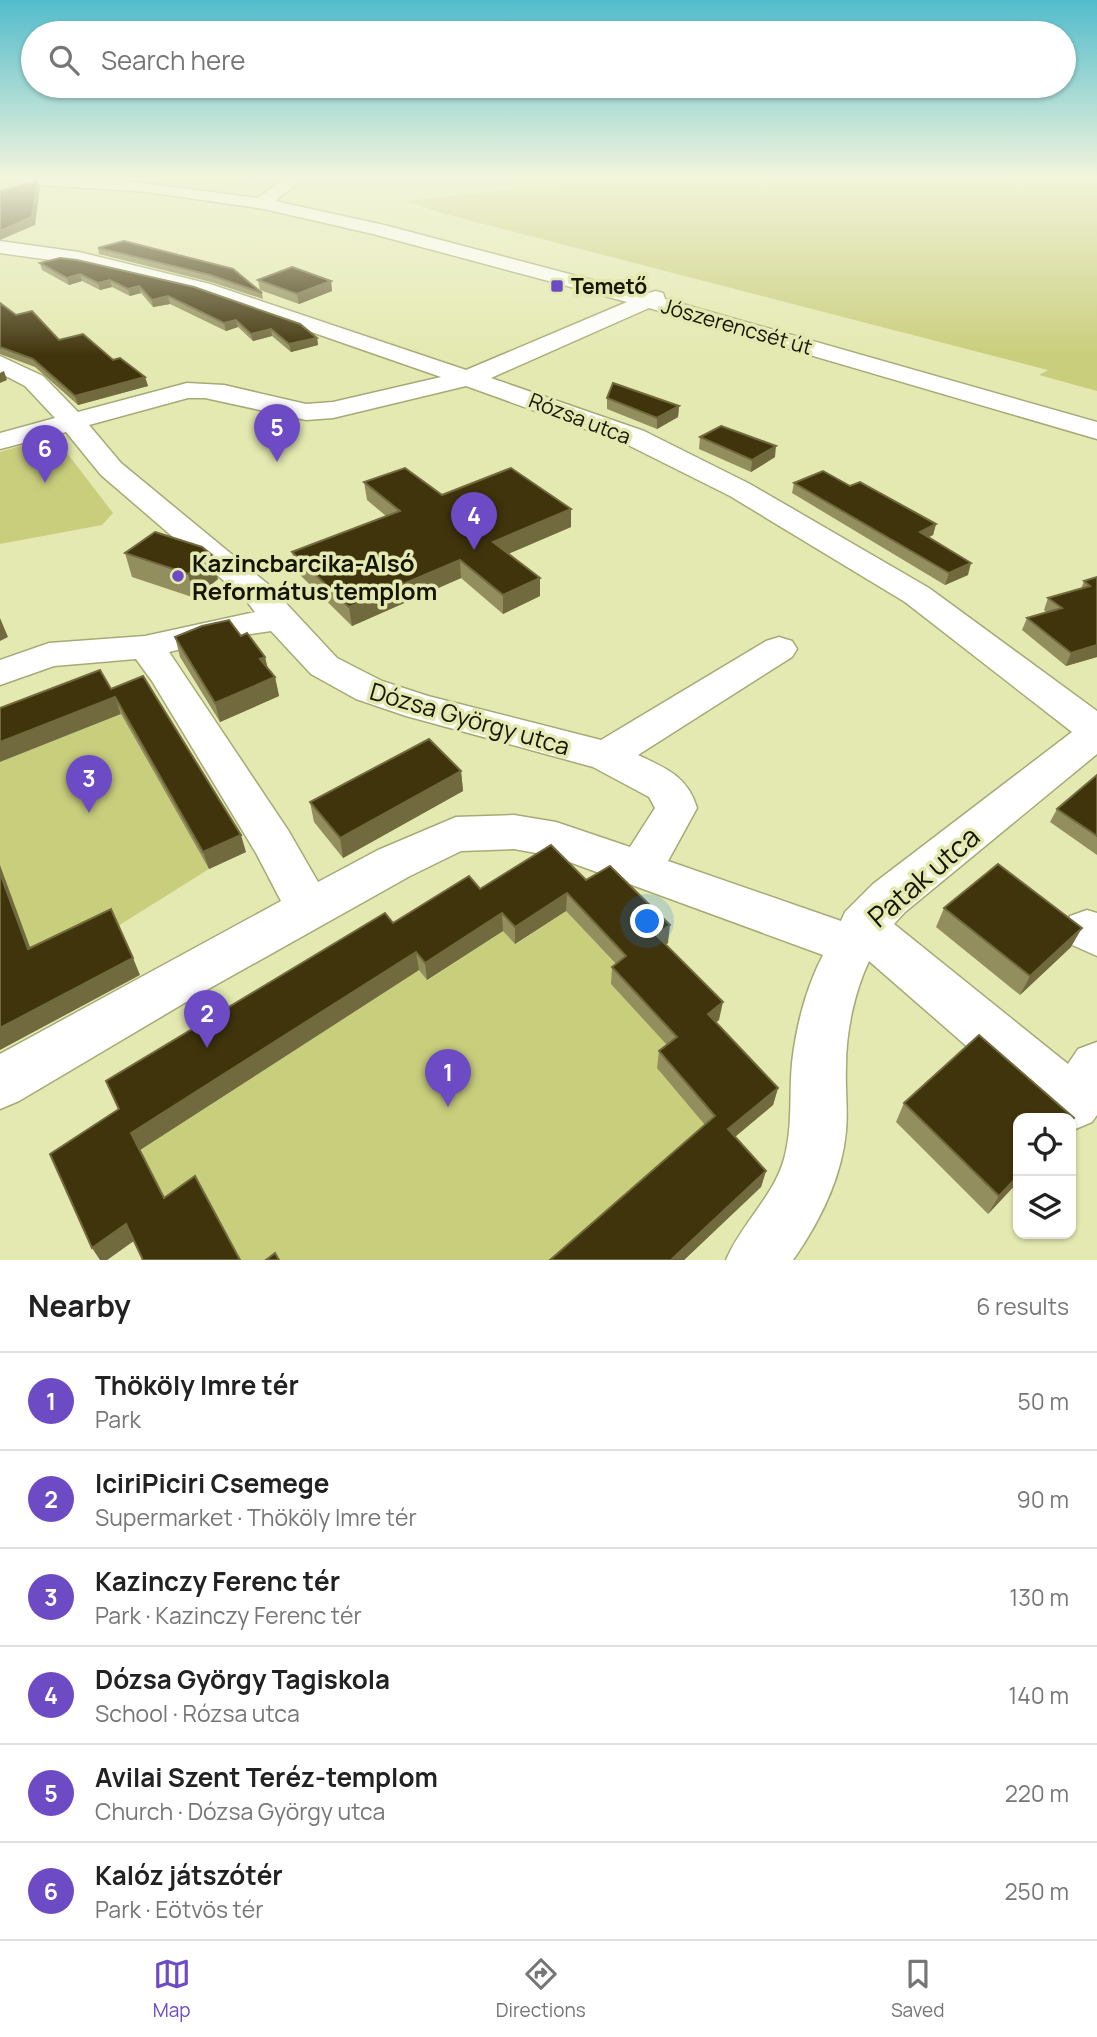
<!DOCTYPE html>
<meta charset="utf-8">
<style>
body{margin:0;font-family:Manrope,sans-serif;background:#f6f6f6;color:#222}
.controls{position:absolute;right:21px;bottom:21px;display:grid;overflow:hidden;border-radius:14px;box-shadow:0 2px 5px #0004}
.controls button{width:63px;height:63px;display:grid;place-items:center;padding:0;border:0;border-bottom:2px solid #e0e0e0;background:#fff;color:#222;font:35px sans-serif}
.you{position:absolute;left:648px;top:922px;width:24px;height:24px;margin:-18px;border:5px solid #fff;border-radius:50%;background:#1a73e8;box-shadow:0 0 0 10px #1a73e833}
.badge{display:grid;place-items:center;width:46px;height:46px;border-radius:50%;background:#6d4bc4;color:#fff;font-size:23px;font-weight:700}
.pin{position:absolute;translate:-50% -58px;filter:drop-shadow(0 2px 4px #0008)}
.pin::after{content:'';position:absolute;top:37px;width:24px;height:21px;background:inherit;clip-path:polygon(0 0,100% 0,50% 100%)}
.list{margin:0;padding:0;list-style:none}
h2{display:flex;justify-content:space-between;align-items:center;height:91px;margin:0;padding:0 28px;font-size:30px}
h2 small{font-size:23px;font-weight:400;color:#767676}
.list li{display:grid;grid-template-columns:46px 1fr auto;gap:21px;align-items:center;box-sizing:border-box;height:98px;padding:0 28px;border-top:2px solid #e0e0e0}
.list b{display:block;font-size:26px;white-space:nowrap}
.list p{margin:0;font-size:23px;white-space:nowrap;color:#767676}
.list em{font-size:23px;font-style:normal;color:#767676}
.icon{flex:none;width:38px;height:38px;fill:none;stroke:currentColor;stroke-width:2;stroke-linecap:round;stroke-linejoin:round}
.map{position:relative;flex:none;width:1097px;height:1260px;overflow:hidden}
.search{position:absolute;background:#fff;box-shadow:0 2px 5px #0004;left:21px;right:21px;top:21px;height:77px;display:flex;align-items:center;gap:18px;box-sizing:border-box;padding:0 24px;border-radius:38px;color:#767676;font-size:26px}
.sheet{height:679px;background:#fff}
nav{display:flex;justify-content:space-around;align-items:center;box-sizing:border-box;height:98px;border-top:2px solid #e0e0e0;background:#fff;font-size:19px;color:#767676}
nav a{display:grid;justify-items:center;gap:4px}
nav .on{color:#6d4bc4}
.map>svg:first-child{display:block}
</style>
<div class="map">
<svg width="1097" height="1260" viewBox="0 0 1097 1260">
<rect width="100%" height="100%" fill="#e4e9b1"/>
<!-- green -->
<g fill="#c9ce7d">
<path d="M604,179H1097V391L1039,375L1048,370L445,214L406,201Z"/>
<path d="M54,436L113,513L102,525L0,544V452Z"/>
<path d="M121,714L209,869L118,926L37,966L0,865V762Z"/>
<path d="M566,911L625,974L675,1054L712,1132L567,1260H239L172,1214L140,1150L419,970L428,980L503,931L516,944Z"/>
</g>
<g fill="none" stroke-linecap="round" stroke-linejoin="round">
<defs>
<g id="minor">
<path d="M20,179L117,180L258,198L284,179H302L275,201L384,225L645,294L656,291L663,293L665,299L1097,422V439L649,308L491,378L644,431L750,484L929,588L1097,711V754L905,912L894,924L1068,1064L1078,1049L1097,1042V1115L1092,1122L1073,1130L1071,1118H1049L869,961C854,993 846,1032 846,1066C845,1088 848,1110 846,1131C842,1177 819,1223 793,1260H726C741,1224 774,1196 784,1159C793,1127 789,1095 792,1063C796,1027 806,988 823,955L553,856L514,849L461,851L410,876L203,992L19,1101L0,1109V1054L281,901L256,853L152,681L136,659L54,666L0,685V660L49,643L145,636L255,612L245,599L101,475L66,432L0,449V433L55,418L25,386L0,373V356L43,376L78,412L187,383L224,385L306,404L333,402L441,377L196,292L79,264L0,253V241L79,252L210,284L466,370L627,302L373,234L264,209L147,192L28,184ZM466,386L624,443L730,496L905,602L1072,732L873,884L845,912L841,921L668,861L697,808C688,777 666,768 638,755L792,657L797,649L792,641L779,637L766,641L601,740L428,696L382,681L337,658L269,585L121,463L89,425L188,398H205L306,420L333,418ZM271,631L311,674L356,699L406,716L593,767L649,797L655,808L630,847L556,822L514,815L456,817L378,850L318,882L288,830L169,652L230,637Z"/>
<path d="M1087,910L1097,913V956L1070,944L1063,930L1070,916Z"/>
</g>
</defs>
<!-- minor casing -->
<use href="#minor" stroke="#a6aa75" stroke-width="3"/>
<!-- minor -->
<use href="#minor" fill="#fff" fill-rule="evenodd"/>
</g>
<!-- wall -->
<g fill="#928e5e">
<path d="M124,241L262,293L263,299L211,282L99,254L98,248Z"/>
<path d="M60,258L317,338L318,345L291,352L272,336L253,341L238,327L226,331L170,304L153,307L141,293L130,296L112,287L100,290L82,281L69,285L42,270L40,263Z"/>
<path d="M258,280L331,281L332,291L299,304L260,290Z"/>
<path d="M0,303L16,315L59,340L113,360L145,377L148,386L78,405L35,367L0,354Z"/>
<path d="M607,398L679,406L678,417L657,429L607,409Z"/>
<path d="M700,437L775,457L751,472L699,449Z"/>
<path d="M364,482L442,495L571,509V527L508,554L540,596L503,614L461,578L352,626L296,571L292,552L386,516L367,500Z"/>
<path d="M794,483L850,486L936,524L933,535L929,537L968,575L945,585L792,493Z"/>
<path d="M125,553L218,579L195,598L132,577Z"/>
<path d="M1097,577V657L1066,666L1022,630L1027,618L1046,612L1044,610L1048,598L1081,589L1084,581Z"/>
<path d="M175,637L265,657L268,669L275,677L279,696L220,722L180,657Z"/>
<path d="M111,689L246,852L209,869L121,714Z"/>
<path d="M461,771L463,791L343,858L314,822L310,802Z"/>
<path d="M1097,775V855L1050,822L1057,809Z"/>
<path d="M586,880L668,943L665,945L719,1020L716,1022L778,1088L773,1105L735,1137L766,1171L761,1187L684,1260H550L705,1125L657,1068L659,1051L667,1045L611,984L612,967L616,964L566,911L515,944L503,931L427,980L419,970L140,1150L134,1241L107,1260H100L119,1109L393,923L480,889Z"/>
<path d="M944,908L1071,947L1020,995L936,927Z"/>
<path d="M904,1103L1074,1118L1071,1123V1118H1018V1182L988,1214L896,1122Z"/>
</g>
<!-- shaded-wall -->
<g fill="#716a3e">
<path d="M38,180L40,187L35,225L0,240V231Z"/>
<path d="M80,274L82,281L69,285L67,278Z"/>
<path d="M110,280L112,287L100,290L98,283Z"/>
<path d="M331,281L332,291L299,304L297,294Z"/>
<path d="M139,286L141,293L130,296L128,289Z"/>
<path d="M168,296L170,304L153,307L152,300Z"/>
<path d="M236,320L238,327L226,331L224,323Z"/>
<path d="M271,329L272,336L253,341L251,334Z"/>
<path d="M317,338L318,345L291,352L289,344Z"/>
<path d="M4,371L7,380L0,383V373Z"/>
<path d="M145,377L148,386L78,405L75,396Z"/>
<path d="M679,406L678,417L657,429V418Z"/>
<path d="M776,446L775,457L751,472L752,460Z"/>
<path d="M571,509V527L494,560L493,542Z"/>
<path d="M936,524L933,535L917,543L920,532Z"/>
<path d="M212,555L218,579L195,598L188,574Z"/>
<path d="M460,560L461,578L352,626L349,607Z"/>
<path d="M971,563L968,575L945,585L949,573Z"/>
<path d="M540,578V596L503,614V595Z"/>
<path d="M0,618L8,637L0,641Z"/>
<path d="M1097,645V657L1066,666L1071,653Z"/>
<path d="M265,657L269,676L260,659Z"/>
<path d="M275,677L279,696L220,722L215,703Z"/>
<path d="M115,697L121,714L0,762V742Z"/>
<path d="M461,771L463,791L343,858L340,838Z"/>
<path d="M241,835L246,852L209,869L203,852Z"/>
<path d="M0,865L37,966L28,949L0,873Z"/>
<path d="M567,893L566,911L515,944V927Z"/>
<path d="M502,913L503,931L427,980L425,963Z"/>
<path d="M670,925L668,943L654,953L656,935Z"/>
<path d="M1082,928L1071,947L1020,995L1030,976Z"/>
<path d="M416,952L419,970L140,1150L131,1133Z"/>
<path d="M133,958L140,975L0,1050V1028Z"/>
<path d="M723,1002L719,1020L705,1032L708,1014Z"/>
<path d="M778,1088L773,1105L724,1146L728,1129Z"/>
<path d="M766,1171L761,1187L684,1260H671Z"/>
<path d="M1018,1176V1182L988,1214L999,1196Z"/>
<path d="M126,1224L136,1239L107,1260H100L92,1248Z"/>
</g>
<!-- building -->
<g fill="#40340c" stroke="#716a3e" stroke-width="2">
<path d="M38,180L32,217L0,231V191Z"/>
<path d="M124,241L233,269L262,293L210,275L98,248Z"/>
<path d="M60,258L77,260L194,287L300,324L317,338L289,344L271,329L251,334L236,320L224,323L168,296L152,300L139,286L128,289L110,280L98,283L80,274L67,278L40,263Z"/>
<path d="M292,267L331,281L297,294L258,280Z"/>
<path d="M0,303L16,315L32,311L59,340L83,334L113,360L120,358L145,377L75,396L33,359L0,347Z"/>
<path d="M613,383L679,406L657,418L607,398Z"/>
<path d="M721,426L776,446L752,460L700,437Z"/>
<path d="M405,468L442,495L511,468L571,509L493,542L540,578L503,595L460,560L349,607L292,552L400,511L364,482Z"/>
<path d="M823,471L850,486L860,482L936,524L920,532L971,563L949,573L794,483Z"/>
<path d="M155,532L202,547L212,555L188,574L125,553Z"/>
<path d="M1097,577V645L1071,653L1027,618L1062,608L1048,598L1090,586L1084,581Z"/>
<path d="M229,620L241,636L247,633L265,657L260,659L275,677L215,703L175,637L202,626Z"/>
<path d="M100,670L111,689L143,676L241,835L203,852L115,697L0,742V708Z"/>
<path d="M429,739L461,771L340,838L310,802Z"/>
<path d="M1097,775V836L1057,809Z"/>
<path d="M551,845L586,880L610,866L670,925L656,935L723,1002L708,1014L778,1088L728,1129L766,1171L671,1260H550L715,1116L659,1051L677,1037L612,967L626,956L567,893L515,927L502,913L425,963L416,952L131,1133L164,1198L195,1176L240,1260H143L126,1224L92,1248L50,1154L119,1109L106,1081L385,913L393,923L469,876L480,889Z"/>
<path d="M998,864L1082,928L1030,976L944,908Z"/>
<path d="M0,873L28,949L111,909L133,958L0,1028Z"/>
<path d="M979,1035L1074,1118L1071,1122V1118H1018V1176L999,1196L904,1103Z"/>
<path d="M275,1253L279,1260H266Z"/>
</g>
<!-- sky -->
<linearGradient id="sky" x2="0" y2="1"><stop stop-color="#52bccc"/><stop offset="0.5" stop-color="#f3f5dc"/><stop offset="1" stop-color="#f3f5dc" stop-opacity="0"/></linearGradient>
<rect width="1097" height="355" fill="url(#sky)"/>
<!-- markers -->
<g fill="#6d4bc4" stroke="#e4e9b1" stroke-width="2.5">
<rect x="550" y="279" width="14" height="14" rx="3.5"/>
<circle cx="178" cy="576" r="7"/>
</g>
<g text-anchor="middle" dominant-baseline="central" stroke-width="7" stroke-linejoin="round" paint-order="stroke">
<!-- far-poi labels -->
<g font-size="21" font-weight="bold" fill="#141502" stroke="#e4e9b1" text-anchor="start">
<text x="571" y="286">Temető</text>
</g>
<!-- far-street labels -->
<g font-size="21" fill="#141502" stroke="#e4e9b1">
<text transform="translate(737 326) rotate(16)">Jószerencsét út</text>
<text transform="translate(580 418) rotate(21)">Rózsa utca</text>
</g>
<!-- poi labels -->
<g font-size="24" font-weight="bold" fill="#141502" stroke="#e4e9b1" text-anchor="start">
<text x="192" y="562">Kazincbarcika-Alsó<tspan x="192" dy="28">Református templom</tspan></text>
</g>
<!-- street labels -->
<g font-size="24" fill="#141502" stroke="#e4e9b1">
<text transform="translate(470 718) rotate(16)">Dózsa György utca</text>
</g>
<!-- near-street labels -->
<g font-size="28" fill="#141502" stroke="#e4e9b1">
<text transform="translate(923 876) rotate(-41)">Patak utca</text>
</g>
</g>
</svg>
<div class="controls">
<button><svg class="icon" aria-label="locate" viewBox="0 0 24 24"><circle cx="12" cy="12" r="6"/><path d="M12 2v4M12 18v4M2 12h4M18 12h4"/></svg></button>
<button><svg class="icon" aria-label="layers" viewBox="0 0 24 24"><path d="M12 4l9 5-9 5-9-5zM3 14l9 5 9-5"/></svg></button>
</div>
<div class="you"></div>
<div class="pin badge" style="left:448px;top:1107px">1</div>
<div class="pin badge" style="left:207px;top:1048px">2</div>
<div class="pin badge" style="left:89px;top:813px">3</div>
<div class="pin badge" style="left:474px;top:550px">4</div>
<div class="pin badge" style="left:277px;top:462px">5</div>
<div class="pin badge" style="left:45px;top:483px">6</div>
<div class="search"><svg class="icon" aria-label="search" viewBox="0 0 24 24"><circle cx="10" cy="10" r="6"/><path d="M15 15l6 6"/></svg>Search here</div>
</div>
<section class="sheet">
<h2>Nearby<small>6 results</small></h2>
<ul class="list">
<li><span class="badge">1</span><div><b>Thököly Imre tér</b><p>Park</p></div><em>50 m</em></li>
<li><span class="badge">2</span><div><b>IciriPiciri Csemege</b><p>Supermarket · Thököly Imre tér</p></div><em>90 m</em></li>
<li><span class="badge">3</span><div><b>Kazinczy Ferenc tér</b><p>Park · Kazinczy Ferenc tér</p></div><em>130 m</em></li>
<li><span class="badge">4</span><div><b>Dózsa György Tagiskola</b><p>School · Rózsa utca</p></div><em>140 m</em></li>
<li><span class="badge">5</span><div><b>Avilai Szent Teréz-templom</b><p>Church · Dózsa György utca</p></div><em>220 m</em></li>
<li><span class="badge">6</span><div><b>Kalóz játszótér</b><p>Park · Eötvös tér</p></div><em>250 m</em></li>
</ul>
</section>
<nav>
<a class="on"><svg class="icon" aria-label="map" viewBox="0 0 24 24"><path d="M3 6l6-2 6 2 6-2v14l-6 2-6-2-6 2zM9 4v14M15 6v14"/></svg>Map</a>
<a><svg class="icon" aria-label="directions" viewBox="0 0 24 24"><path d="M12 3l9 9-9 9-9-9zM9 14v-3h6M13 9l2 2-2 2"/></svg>Directions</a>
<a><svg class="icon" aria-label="saved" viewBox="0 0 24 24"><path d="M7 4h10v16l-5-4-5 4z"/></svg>Saved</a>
</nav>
